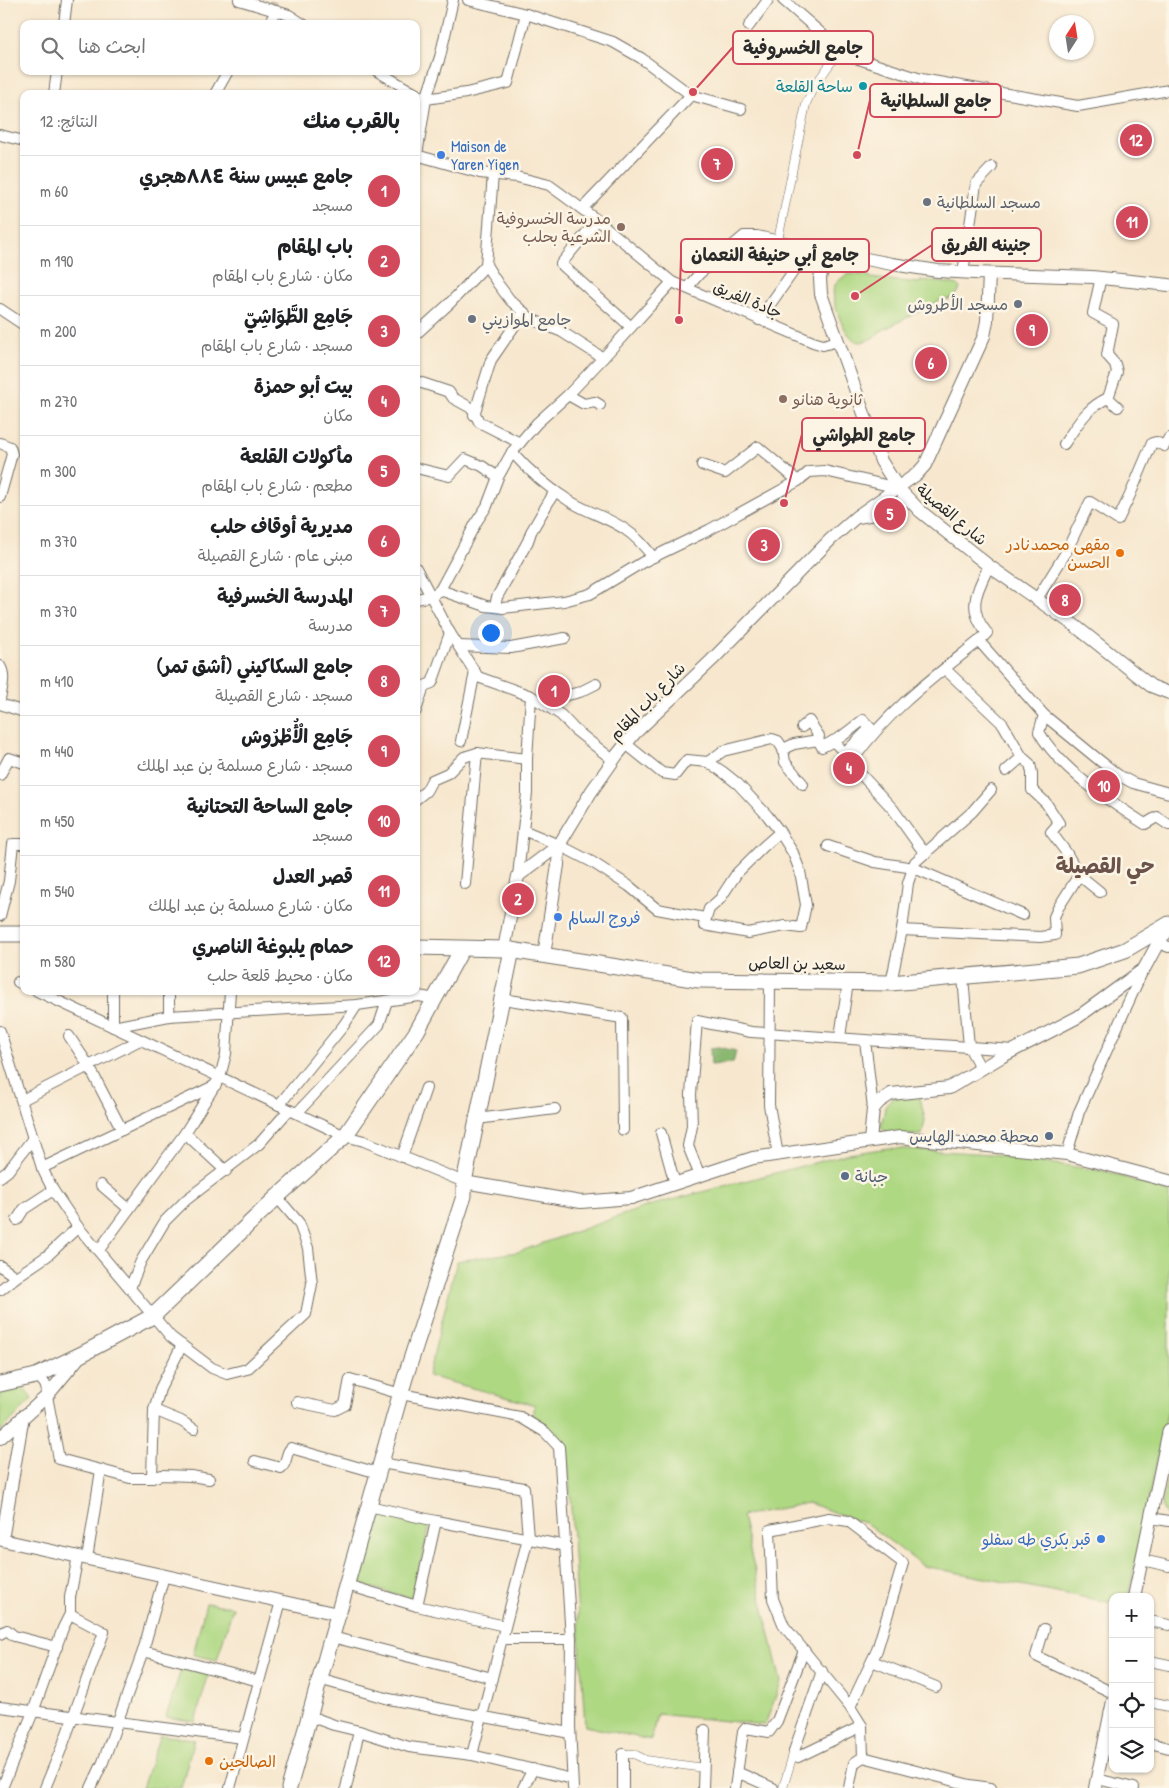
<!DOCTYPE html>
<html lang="ar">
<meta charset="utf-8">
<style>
body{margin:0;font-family:"Patrick Hand","Playpen Sans Arabic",sans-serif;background:#f2f2f2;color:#202124;direction:rtl}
.controls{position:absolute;right:15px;bottom:15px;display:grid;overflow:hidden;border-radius:10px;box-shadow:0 1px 4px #0004}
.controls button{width:45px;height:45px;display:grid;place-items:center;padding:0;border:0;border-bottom:1px solid #e0e0e0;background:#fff;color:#202124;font:25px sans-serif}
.compass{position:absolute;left:1049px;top:15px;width:45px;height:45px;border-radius:50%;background:#fff;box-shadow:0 1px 4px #0004;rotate:12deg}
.you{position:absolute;left:490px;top:632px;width:18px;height:18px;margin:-12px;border:4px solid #fff;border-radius:50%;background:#1a73e8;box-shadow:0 0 0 8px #1a73e833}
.badge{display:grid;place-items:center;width:32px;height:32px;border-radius:50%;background:#d1495b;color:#fff;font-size:16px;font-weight:700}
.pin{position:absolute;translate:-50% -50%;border:2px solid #fff;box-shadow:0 1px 5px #0006}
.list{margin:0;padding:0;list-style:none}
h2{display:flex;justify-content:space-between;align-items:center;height:65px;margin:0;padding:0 20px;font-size:21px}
h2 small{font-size:16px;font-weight:400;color:#757577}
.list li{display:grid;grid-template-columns:32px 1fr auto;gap:15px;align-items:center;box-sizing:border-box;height:70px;padding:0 20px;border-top:1px solid #e0e0e0}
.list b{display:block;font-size:19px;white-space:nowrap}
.list p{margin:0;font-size:16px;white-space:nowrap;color:#757577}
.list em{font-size:16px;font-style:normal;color:#757577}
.icon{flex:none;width:28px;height:28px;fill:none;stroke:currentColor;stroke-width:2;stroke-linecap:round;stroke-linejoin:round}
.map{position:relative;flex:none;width:1169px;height:1788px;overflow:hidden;direction:ltr}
.search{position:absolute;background:#fff;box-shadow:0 1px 4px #0004;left:20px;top:20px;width:400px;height:55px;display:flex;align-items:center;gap:12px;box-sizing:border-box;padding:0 18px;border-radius:10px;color:#757577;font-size:19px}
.panel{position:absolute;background:#fff;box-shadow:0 1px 4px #0004;left:20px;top:90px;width:400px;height:905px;border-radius:10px;direction:rtl}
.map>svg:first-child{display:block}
</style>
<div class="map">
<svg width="1169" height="1788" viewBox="0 0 1169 1788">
<rect width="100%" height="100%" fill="#fcf5e5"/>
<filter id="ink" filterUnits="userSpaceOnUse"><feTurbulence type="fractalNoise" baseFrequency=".02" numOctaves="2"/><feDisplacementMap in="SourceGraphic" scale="10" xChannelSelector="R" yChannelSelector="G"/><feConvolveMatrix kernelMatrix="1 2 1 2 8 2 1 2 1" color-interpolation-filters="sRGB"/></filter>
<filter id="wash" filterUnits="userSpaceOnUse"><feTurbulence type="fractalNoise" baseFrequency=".0096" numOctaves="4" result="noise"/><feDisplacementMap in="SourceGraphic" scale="20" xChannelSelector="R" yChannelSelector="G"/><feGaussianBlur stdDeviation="1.12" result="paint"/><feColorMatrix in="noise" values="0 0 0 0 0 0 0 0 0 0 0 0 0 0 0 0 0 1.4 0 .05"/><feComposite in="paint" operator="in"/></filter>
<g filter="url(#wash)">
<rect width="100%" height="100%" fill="#f7e7ce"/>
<!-- green -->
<g fill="#afd883" stroke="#6d8257">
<path d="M849,274L869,275L870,278L920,283L921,280L954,284L958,285L960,289L956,295L947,300L945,298L879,332L878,335C872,338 866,342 859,342C845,340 830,300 834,287C837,281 843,277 849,274Z"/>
<path d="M893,1097H920L925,1120L922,1135H888L881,1126L886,1104Z"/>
<path d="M888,1148L991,1154L1109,1172L1169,1193V1404L1128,1597H1113V1603L923,1566L867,1524L808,1503L742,1516L781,1682L765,1725L657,1714L651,1740L585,1726L567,1446L532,1420L535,1405L428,1376L457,1261L518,1252L648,1206L848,1154Z"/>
<path d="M22,1386L32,1399L0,1432V1392Z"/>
<path d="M1169,1467V1516L1166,1515L1162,1507Z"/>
<path d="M381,1508L431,1522L411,1598L361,1585Z"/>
<path d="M206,1603L233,1607L217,1660L193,1655Z"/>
<path d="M182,1667L209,1673L195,1722L166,1717Z"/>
<path d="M160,1735L194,1739L181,1788H142Z"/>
</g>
<!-- forest -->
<path fill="#8bb871" stroke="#5b724e" d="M718,1047L736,1051L733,1063L711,1065L710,1048Z"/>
</g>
<g filter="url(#ink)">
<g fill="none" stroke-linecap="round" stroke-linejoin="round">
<!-- pedestrian-tunnel -->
<path stroke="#cec1ad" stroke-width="8" stroke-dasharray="8 4" stroke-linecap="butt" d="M273,10L275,0"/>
<defs>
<g id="pedestrian">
<path d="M778,240L806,104L813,88L840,50"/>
<path d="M623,1754H634L646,1760L704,1768"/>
<path d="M783,1788L794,1751"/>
</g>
<g id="minor">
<path d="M239,0L289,15L303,24"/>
<path d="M468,0L526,14L613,42L641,58L691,95L741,109"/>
<path d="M783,0L846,55L921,79L1078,106L1169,90"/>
<path d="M64,24L67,0"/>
<path d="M269,24L276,11"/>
<path d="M749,26L768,0"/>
<path d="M377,71L416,94"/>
<path d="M54,94L57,71"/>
<path d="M215,94L228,71"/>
<path d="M416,94L426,99L466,93L508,83L526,14"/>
<path d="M0,135L24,141"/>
<path d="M416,155L480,173L517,177L549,185L597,220L672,282L813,342L823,345L838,341"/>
<path d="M417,155L426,99L440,57L453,0"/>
<path d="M493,174L486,265L498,284L510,300L531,319L562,332L603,358"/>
<path d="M582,209L691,95"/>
<path d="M597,220L561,264L631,327"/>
<path d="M963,273L976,184L992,167"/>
<path d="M687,288L699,274L744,236H757L825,251"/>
<path d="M0,309L24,325"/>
<path d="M759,320L802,259L806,247"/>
<path d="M416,334L450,303L486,265"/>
<path d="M416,381L449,392L453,398L473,409L479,422L520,443"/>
<path d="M568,395L584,404L595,402L600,405"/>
<path d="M1108,398L1118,407"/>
<path d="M474,415L491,360L524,312"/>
<path d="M0,443L10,447L12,454L0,497"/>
<path d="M1064,444C1078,424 1086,408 1108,398L1117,372L1115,364L1107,355L1113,324L1093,313L1101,277"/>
<path d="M512,452C528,470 547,487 568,500C586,512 608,517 626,530C637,537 645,547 653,557"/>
<path d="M702,465L725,473L758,447L798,481"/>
<path d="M416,468L449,476L465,459L482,466L498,477"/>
<path d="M416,568L450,633L478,677L531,696L527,759V793L518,876"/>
<path d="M440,590L486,606L503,608L564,601L590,594L643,562L709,530L798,481L809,472L825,471L898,488"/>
<path d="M416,599L432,596L440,590L477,521L487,506L498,477L512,452L537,423L568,395L603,358L672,282"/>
<path d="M1037,599L1065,554L1090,502L1118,520L1130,495L1152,443L1156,442L1164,446L1169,438"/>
<path d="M495,607L497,597L528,541L531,532L555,491"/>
<path d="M979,641L987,633C966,608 977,591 989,566"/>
<path d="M459,646L511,648L565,638"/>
<path d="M0,666C6,675 2,688 0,699"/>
<path d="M945,669L1003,724L1022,757L1030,764L1032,773V790L1046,803L1059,823L1051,832L1066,852L1079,875L1100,892"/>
<path d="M531,696L561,715L574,729L613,760"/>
<path d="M540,702L580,692L596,684"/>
<path d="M0,704L24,712"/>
<path d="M416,711L424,686L432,683L450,633"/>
<path d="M1044,715L1039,732C1060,769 1109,801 1145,824L1157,817L1169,825"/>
<path d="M802,727L809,721L819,736L818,740"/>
<path d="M461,741L475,672"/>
<path d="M833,741L845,753L870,728"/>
<path d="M626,744L662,773L675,775L687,760L708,762L723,772L738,784L767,815L780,832L793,853L800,871L806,905L801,928L785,926L748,933L704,925L709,909L720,899L737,873L763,847L780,832"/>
<path d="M783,749L785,762L803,784"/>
<path d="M708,762L723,751L772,739L778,741L783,749L794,744L818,740L822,747L841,737L863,720L874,732"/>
<path d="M1006,771L1022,757"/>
<path d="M0,775L9,758L24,763"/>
<path d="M416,799L426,791L432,780L448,773L464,757L477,753L527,759"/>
<path d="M523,830L559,845L592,862L629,886L657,909L705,918"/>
<path d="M828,846L875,862L914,868L1023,915"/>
<path d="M927,853L920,847L893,809L856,769L854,761L855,757C891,708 933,678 979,641L1044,715L1099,760L1118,775L1133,783L1169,793"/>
<path d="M465,884L477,753"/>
<path d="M0,916L9,881L13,844H24"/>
<path d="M902,930L1040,937L1055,935L1054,917L1058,908L1079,875"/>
<path d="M1158,943L1169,947"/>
<path d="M963,977L969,1047L981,1069"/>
<path d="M770,980L769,1105L778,1155"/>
<path d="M18,982L24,985"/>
<path d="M891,983L902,930L908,883L915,862L972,812L991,790"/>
<path d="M37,991L345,1136L364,1141L464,1182"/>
<path d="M113,991V1027L169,1016L357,1005L419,996L435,999"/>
<path d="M503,999L622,1018L623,1130"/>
<path d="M169,1016V991"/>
<path d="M0,1031L42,1168L53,1190L78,1227L171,1337L212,1368L227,1374L247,1369L306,1314L312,1284L308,1248L299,1223L277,1197"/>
<path d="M69,1036L89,1066L122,1130"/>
<path d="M840,1037L848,982"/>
<path d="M865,1040L1014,1050"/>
<path d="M22,1100L140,1040"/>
<path d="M279,1105L344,1025L357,1005"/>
<path d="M297,1113L379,1025L387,1001"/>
<path d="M477,1119L555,1109"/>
<path d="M185,1133L226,1171"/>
<path d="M661,1133L675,1184"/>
<path d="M1067,1154L1079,1112L1143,970"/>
<path d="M402,1157L426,1088"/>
<path d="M42,1168L216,1085"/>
<path d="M700,1176L688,1146L692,1126L691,1094L697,1021L751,1032L865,1040L873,1109"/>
<path d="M0,1177L8,1171L33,1138"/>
<path d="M101,1185L129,1209"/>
<path d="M17,1220L24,1209L53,1190"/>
<path d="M99,1250L185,1133L220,1077L226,1054L230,991"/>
<path d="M0,1266L16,1277"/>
<path d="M130,1288L141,1261L165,1221L186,1200L259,1144L289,1110"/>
<path d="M0,1290L16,1277L47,1256L78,1227"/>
<path d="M36,1376C45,1381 47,1386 47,1396L59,1459L101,1470L87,1559"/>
<path d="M297,1402L335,1410L345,1405L350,1379L401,1394L520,1417L545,1432L559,1447L571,1639L570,1726L573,1788"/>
<path d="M154,1410L181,1421L194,1429"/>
<path d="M255,1461L281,1468C288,1463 285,1453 291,1448L378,1473"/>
<path d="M381,1463L524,1488L528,1538L472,1755"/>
<path d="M101,1470L130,1478H152L162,1475L191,1476L209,1479"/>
<path d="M152,1478L154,1410L160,1389L182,1345"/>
<path d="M369,1506L436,1521L566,1546"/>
<path d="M1151,1518L1169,1521"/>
<path d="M1142,1560L1169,1566"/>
<path d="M347,1585L417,1606L505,1626"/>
<path d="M417,1606L436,1521"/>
<path d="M1150,1621L1169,1625"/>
<path d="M1044,1629L1036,1656L1113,1693"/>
<path d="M0,1634L7,1630L14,1636L57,1647"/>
<path d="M332,1637L492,1678"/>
<path d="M502,1639H571"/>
<path d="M143,1651L259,1681"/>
<path d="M872,1661L936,1687"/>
<path d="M1150,1661L1169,1665"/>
<path d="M822,1671L794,1751L798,1757L862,1726"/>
<path d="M319,1679L389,1699L570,1733"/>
<path d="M1150,1702L1169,1706"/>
<path d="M0,1707L243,1738"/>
<path d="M309,1716L334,1725L359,1731L409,1747L472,1755L572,1779"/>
<path d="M1150,1743L1169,1748"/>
<path d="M863,1757L970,1785L991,1788"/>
<path d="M737,1772L773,1788"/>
<path d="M1097,1779L1134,1788"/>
<path d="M2,1788L33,1712L63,1628L70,1614V1597L78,1556"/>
<path d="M45,1788L62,1747L104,1632L70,1614"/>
<path d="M91,1788L103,1762L143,1651L164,1576"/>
<path d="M230,1788L281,1601"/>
<path d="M346,1788L359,1731"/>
<path d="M523,1788L533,1769"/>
<path d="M623,1788V1754"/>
<path d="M703,1788L705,1730"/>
<path d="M735,1788L743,1732L746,1728L769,1732L777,1721L804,1650"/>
<path d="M849,1788L854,1763L863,1757L862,1726L850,1707L784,1626L773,1599L770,1530L829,1518L848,1521L903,1563L877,1650L850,1707"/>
</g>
<g id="tertiary">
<path d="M1169,285L1092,277L975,273L938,271L892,264L825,251L820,279L821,294L881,461L898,488L920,511L989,566L1074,625L1151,686L1169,693"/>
<path d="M858,517L879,513L907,499"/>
<path d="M504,949L518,876L559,845"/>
<path d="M544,955L558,865L559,845L591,792L617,755L634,734L712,660L831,539L856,517L917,474L925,465L984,336L987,321L989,274"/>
<path d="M870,1141L873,1109L879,1102L891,1094L949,1088L1001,1057L1078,1017L1144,969L1158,943L1169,929"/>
<path d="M464,1182L581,1202L631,1198L753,1158L900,1137L1067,1154L1169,1181"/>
<path d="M23,1416L2,1540L338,1614"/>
<path d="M0,1438L47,1396L80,1356"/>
<path d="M1134,1597L1169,1430"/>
<path d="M1095,1788L1113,1701"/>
</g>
<g id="secondary">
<path d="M0,934H24"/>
<path d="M416,947L504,949L699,980L891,983L1078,966L1125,950L1169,924"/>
<path d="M0,1384L36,1376L82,1354L153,1316L277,1197L345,1136L417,1031L462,949"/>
<path d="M289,1788L405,1378L464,1196V1182L512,950"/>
</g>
</defs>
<!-- pedestrian casing -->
<use href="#pedestrian" stroke="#726d64" stroke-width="9"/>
<!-- minor casing -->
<use href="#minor" stroke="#726d64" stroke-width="12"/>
<!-- tertiary casing -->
<use href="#tertiary" stroke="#726d64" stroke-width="14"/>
<!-- secondary casing -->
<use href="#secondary" stroke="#726d64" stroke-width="17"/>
<!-- pedestrian -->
<use href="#pedestrian" stroke="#fff" stroke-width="8"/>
<!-- minor -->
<use href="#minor" stroke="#fff" stroke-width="10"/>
<!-- tertiary -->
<use href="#tertiary" stroke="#fff" stroke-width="12"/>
<!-- secondary -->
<use href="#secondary" stroke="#fff" stroke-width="15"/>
</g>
</g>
<!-- markers -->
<circle fill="#0f9aa8" stroke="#fcf5e5" stroke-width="2" cx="863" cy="86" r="5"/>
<g fill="#3f7fe0" stroke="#fcf5e5" stroke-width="2">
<circle cx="441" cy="155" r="5"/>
<circle cx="558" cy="917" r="5"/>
<circle cx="1101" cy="1539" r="5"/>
</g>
<g fill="#6b7280" stroke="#fcf5e5" stroke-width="2">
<circle cx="927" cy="202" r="5"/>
<circle cx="1018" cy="304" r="5"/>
<circle cx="472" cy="319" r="5"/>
</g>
<g fill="#8d6e63" stroke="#fcf5e5" stroke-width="2">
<circle cx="621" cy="227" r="5"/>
<circle cx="783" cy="399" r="5"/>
</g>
<g fill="#e8710a" stroke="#fcf5e5" stroke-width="2">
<circle cx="1120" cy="553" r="5"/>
<circle cx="209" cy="1761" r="5"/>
</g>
<g fill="#5c6f8a" stroke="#fcf5e5" stroke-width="2">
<circle cx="1049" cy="1136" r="5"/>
<circle cx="845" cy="1176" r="5"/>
</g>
<g text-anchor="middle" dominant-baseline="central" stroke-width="5" stroke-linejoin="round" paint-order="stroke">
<!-- culture labels -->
<g font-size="16" fill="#0d838f" stroke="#fcf5e5" text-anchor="end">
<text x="853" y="86">ساحة القلعة</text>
</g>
<!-- shop labels -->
<g font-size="16" fill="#366cbe" stroke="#fcf5e5" text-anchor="start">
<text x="451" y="146">Maison de<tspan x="451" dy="18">Yaren Yigen</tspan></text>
<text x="568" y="917">فروج السالم</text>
<text x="1091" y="1539" text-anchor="end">قبر بكري طه سفلو</text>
</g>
<!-- worship labels -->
<g font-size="16" fill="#5b616d" stroke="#fcf5e5" text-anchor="start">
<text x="937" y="202">مسجد السلطانية</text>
<text x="1008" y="304" text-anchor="end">مسجد الأطروش</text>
<text x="482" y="319">جامع الموازيني</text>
</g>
<!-- education labels -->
<g font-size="16" fill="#785e54" stroke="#fcf5e5" text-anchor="end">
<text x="611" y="218">مدرسة الخسروفية<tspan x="611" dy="18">الشرعية بحلب</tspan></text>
<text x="793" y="399" text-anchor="start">ثانوية هنانو</text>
</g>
<!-- street labels -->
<g font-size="16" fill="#2b2b2b" stroke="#fcf5e5">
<text transform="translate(748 299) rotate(23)">جادة الفريق</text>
<text transform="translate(952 514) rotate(40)">شارع القصيلة</text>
<text transform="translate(647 701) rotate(-46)">شارع باب المقام</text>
<text transform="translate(797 963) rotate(1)">سعيد بن العاص</text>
</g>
<!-- food labels -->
<g font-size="16" fill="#c56008" stroke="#fcf5e5" text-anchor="end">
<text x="1110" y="544">مقهى محمدنادر<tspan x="1110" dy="18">الحسن</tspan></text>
<text x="219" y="1761" text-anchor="start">الصالحين</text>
</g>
<!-- service labels -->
<g font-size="16" fill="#4e5e75" stroke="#fcf5e5" text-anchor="end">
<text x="1039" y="1136">محطة محمد الهايس</text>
<text x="855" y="1176" text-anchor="start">جبانة</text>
</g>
<!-- district labels -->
<g font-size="21" font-weight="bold" fill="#6b524a" stroke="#fcf5e5">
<text x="1105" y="865">حي القصيلة</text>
</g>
</g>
<!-- callouts -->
<path fill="none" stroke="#d1495b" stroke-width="2" d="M693 92L733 47M857 155L870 100M855 296L932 245M679 320L681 255M784 503L802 434"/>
<g fill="#d1495b" stroke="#fcf5e5" stroke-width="2">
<circle cx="693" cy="92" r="5"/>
<circle cx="857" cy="155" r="5"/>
<circle cx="855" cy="296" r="5"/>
<circle cx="679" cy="320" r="5"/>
<circle cx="784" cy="503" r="5"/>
</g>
<g fill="#fcf5e5" stroke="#d1495b" stroke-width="2">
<rect x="733" y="31" width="140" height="33" rx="5"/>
<rect x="870" y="84" width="131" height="33" rx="5"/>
<rect x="932" y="228" width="109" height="33" rx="5"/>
<rect x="681" y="239" width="188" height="33" rx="5"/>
<rect x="802" y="418" width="123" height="33" rx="5"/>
</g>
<g font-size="18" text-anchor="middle" font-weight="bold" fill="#2b2b2b">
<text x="803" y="54">جامع الخسروفية</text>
<text x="936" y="107">جامع السلطانية</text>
<text x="986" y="251">جنينه الفريق</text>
<text x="775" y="261">جامع أبي حنيفة النعمان</text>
<text x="864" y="441">جامع الطواشي</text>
</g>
</svg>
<div class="controls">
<button>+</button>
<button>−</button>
<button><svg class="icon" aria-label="locate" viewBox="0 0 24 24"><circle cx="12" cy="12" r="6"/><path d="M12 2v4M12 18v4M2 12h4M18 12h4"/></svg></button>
<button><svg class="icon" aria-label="layers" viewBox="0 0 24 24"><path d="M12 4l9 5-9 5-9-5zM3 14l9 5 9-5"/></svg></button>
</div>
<svg class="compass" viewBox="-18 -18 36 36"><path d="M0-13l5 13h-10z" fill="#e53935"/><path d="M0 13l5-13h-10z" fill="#757577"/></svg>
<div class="you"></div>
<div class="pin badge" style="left:554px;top:691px">1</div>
<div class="pin badge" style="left:518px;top:899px">2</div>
<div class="pin badge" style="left:764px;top:545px">3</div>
<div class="pin badge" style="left:849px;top:768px">4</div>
<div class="pin badge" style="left:890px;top:514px">5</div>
<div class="pin badge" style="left:931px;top:363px">6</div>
<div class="pin badge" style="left:717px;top:164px">7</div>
<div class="pin badge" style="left:1065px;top:600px">8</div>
<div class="pin badge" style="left:1032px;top:330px">9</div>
<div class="pin badge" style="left:1104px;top:786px">10</div>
<div class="pin badge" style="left:1132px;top:222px">11</div>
<div class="pin badge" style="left:1136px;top:140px">12</div>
<div class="search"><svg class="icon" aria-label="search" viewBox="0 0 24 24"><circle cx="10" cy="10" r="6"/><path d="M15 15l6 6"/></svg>ابحث هنا</div>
<section class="panel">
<h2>بالقرب منك<small>النتائج: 12</small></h2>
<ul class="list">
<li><span class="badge">1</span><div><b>جامع عبيس سنة ٨٨٤هجري</b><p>مسجد</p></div><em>60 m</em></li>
<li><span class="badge">2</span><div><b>باب المقام</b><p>مكان · شارع باب المقام</p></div><em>190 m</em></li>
<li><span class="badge">3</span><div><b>جَامِع الطَّوَاشِيّ</b><p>مسجد · شارع باب المقام</p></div><em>200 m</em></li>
<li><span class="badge">4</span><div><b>بيت أبو حمزة</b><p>مكان</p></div><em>270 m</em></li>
<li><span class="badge">5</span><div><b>مأكولات القلعة</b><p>مطعم · شارع باب المقام</p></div><em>300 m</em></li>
<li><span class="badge">6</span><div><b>مديرية أوقاف حلب</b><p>مبنى عام · شارع القصيلة</p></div><em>370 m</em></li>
<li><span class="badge">7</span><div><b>المدرسة الخسرفية</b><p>مدرسة</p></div><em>370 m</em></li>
<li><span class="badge">8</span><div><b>جامع السكاكيني (أشق تمر)</b><p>مسجد · شارع القصيلة</p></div><em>410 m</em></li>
<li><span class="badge">9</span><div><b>جَامِع الْأُطْرُوش</b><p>مسجد · شارع مسلمة بن عبد الملك</p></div><em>440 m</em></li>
<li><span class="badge">10</span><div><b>جامع الساحة التحتانية</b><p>مسجد</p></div><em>450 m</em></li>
<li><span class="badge">11</span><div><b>قصر العدل</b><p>مكان · شارع مسلمة بن عبد الملك</p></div><em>540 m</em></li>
<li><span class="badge">12</span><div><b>حمام يلبوغة الناصري</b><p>مكان · محيط قلعة حلب</p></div><em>580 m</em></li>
</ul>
</section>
</div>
